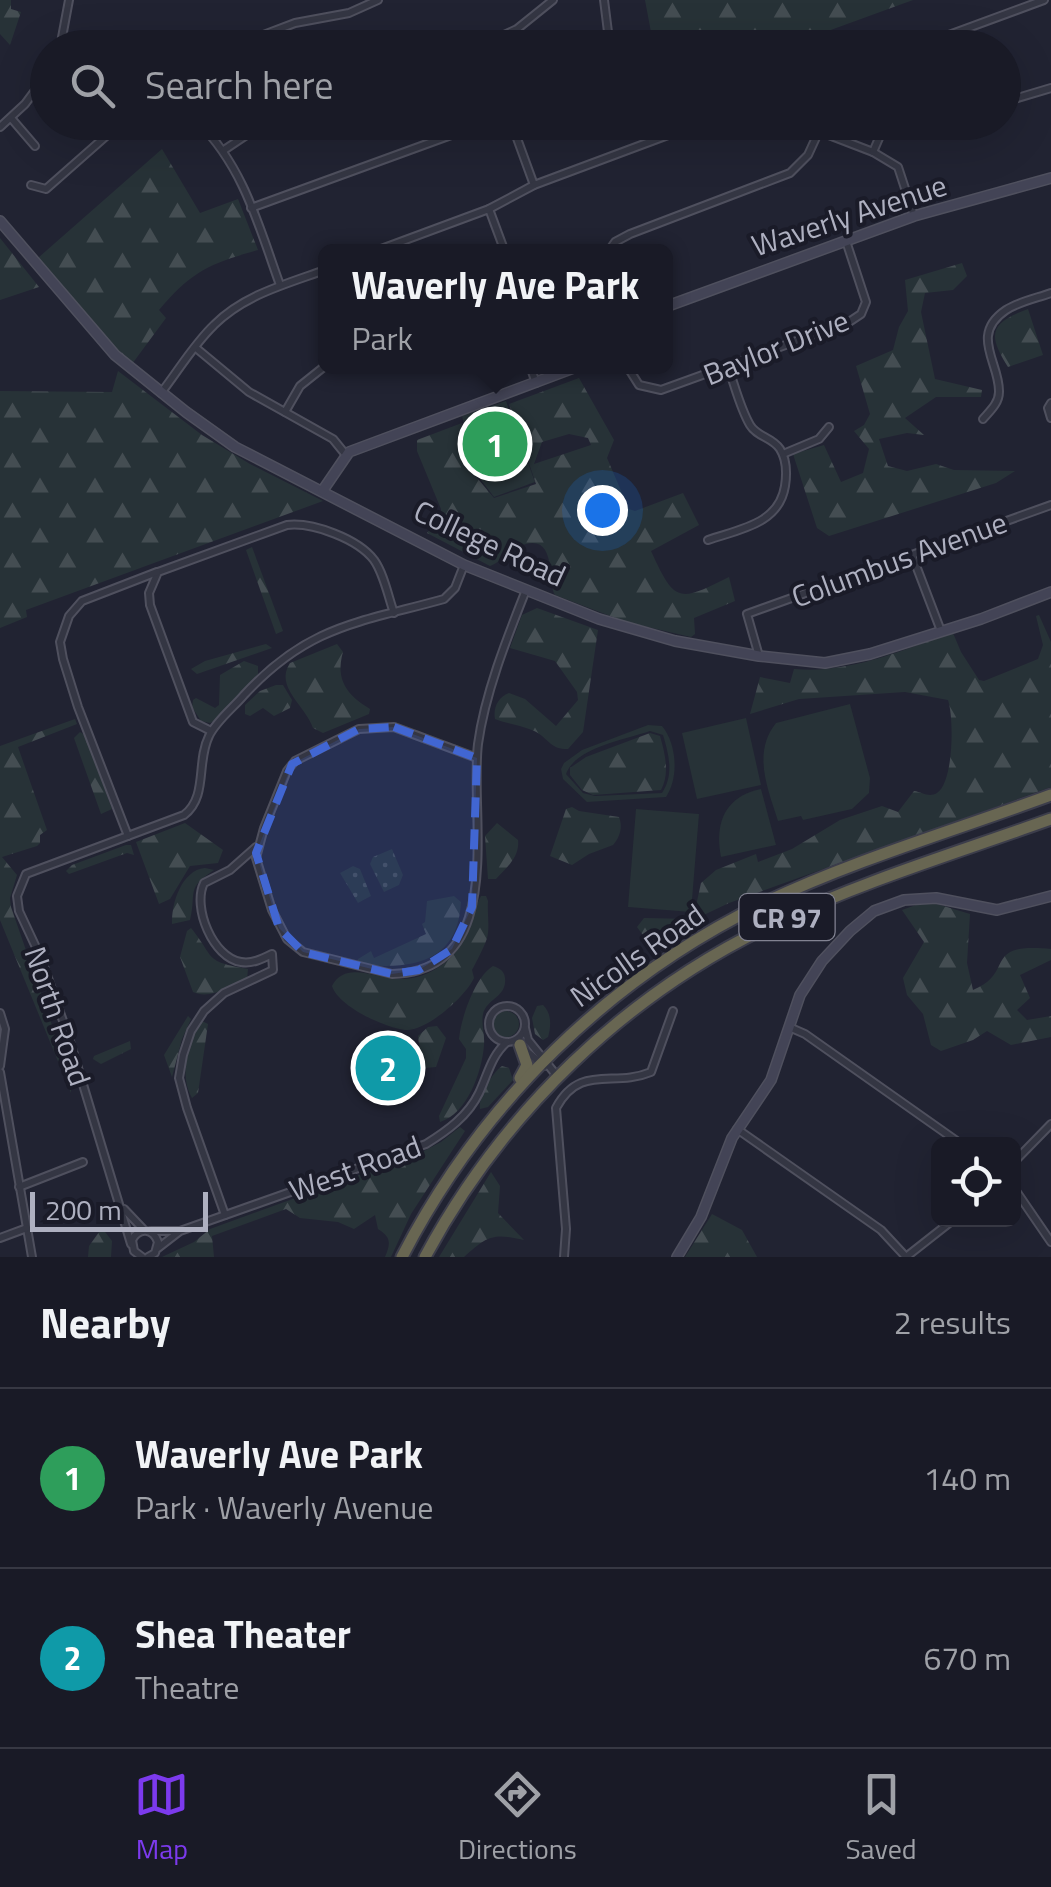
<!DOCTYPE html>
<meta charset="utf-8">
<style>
body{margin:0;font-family:"Titillium Web",sans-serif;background:#262732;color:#f1f3f6}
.controls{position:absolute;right:30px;bottom:30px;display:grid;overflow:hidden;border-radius:15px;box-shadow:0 10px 40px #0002}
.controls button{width:90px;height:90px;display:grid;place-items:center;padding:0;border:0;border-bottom:2px solid #373843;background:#191a26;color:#f1f3f6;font:50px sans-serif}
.scale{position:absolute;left:30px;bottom:25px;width:178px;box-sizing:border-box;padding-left:10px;border:5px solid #aeb0c0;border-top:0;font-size:28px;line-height:35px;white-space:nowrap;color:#aeb0c0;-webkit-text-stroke:8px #1a1b28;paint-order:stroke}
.you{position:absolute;left:602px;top:510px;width:35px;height:35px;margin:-25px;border:8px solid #fff;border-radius:50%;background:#1a73e8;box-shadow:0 0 0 15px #1a73e833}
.badge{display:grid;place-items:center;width:65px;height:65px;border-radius:50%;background:#7c3aed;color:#fff;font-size:32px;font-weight:700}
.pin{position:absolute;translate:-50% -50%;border:5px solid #fff;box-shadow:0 2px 10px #0006}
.popup{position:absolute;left:318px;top:244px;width:355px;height:130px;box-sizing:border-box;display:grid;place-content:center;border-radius:15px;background:#191a26;filter:drop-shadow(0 2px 8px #0005);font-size:32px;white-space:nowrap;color:#9fa1a7}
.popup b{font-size:38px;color:#f1f3f6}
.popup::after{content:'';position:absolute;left:50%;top:100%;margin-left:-20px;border:20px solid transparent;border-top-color:#191a26}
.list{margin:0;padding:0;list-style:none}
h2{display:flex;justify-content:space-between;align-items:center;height:130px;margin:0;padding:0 40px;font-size:42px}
h2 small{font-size:32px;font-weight:400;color:#9fa1a7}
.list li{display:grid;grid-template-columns:65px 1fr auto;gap:30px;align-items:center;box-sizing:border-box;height:180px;padding:0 40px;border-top:2px solid #373843}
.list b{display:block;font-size:38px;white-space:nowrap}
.list p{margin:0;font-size:32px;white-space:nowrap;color:#9fa1a7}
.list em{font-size:32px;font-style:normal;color:#9fa1a7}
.icon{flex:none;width:55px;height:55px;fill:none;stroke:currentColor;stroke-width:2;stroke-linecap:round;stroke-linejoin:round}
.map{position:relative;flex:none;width:1051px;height:1257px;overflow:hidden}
.search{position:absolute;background:#191a26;box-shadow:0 10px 40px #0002;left:30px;right:30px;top:30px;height:110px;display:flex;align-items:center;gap:25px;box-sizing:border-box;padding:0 35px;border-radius:55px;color:#9fa1a7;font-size:38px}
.sheet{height:490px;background:#191a26}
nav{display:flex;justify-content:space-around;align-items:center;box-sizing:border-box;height:140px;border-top:2px solid #373843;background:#191a26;font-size:28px;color:#9fa1a7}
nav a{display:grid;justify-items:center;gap:5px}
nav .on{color:#7c3aed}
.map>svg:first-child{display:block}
</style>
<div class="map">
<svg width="1051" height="1257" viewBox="0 0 1051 1257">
<defs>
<pattern id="forest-firs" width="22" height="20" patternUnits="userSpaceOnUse" patternTransform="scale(2.5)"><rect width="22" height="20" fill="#273237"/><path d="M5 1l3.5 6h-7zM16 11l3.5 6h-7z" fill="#444d52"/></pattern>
<pattern id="garden-dots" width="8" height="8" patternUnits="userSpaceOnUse" patternTransform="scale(2.5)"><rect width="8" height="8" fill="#273237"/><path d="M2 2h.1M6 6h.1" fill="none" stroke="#444d52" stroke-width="1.8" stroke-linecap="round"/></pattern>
</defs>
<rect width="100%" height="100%" fill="#212332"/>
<!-- green -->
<g fill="#273237" fill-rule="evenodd">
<path d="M506,401L535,482L494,497L474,471L462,416Z"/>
<path d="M850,704L870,778L869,793L852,809L803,820L801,816L778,821C768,789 752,753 776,723Z"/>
<path d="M746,718L761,785L697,799L682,733Z"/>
<path d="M648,725L662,726C677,744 679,778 666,797L587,802L563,779L561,769L564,763L582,750ZM650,731L663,735C669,755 674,775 662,793L595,796L583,793L566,774C576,747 625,740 650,731Z"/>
<path d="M761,789L776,845L721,857C714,822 726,796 761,789Z"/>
<path d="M636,809L699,814L691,912L628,907Z"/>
<circle cx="506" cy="1024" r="13"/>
</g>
<!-- forest -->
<g fill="url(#forest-firs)" fill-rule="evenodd">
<path d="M0,0H11V9L21,12L10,45L0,34Z"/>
<path d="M645,0H913L784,47L654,48Z"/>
<path d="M162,149L200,213L238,199L258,250C209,264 192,271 159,310L166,318L132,364L111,346L38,258Z"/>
<path d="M0,238L39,287L0,300Z"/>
<path d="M962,263L967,276L953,290L925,293L921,312L935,379L982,390L981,397H936L905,418L924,435L907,433L879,439L888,466L907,471L936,464L954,470L1015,471L996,483L829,536L817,528L793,454L824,445L841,482L863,473L869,449L854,431L864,425L870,414L856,366L893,350L899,327L908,311L905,280Z"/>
<path d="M1028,309L1043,355L1008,367C987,334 990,323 1028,309Z"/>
<path d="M118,371L202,435L250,464L323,501L26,610L27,617L0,628V391L112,392Z"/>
<path d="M579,378L614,440L607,458L629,509L635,511L683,493L699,525L651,551C675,604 679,602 729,577L735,601L694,618L695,634L691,637L626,622L555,595C547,584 559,528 518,547C507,551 501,562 490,566L427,533L441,516V509L417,451V440L462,423L473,473L494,498L536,484L509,404ZM569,434L588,438L591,445L534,464L542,442Z"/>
<path d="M481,417L489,423L492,436L485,444L476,446L469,439L465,418Z"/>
<path d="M252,547L283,631L276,634L246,550Z"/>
<path d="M537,608L598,630L583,732L568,749C551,749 550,741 538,733C526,726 508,724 495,719C493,708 498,697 509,693L525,699L556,726L578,700L577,692L555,661L510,648L522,615Z"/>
<path d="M1039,615L1051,642V787L729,903L653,939L645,938L637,927L644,918L689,919L694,915L701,883L716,870L756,854L758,862L792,849L840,820L882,806L898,812L914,791C922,792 929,798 937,793C954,782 954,717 948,700L905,692L799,699L750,714L760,677L790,683L794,669C850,674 901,650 953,633L961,652L979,680L984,681L1038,659L1043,645L1036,616Z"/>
<path d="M266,644L272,648L197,674L191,669L205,661Z"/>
<path d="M337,644L343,652C335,680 347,695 370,709L369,714L323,733L313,728C306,706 274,687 290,663Z"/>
<path d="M244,661L258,666V674L215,721L210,723L201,721L192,707L193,700L196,698L215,708L219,705L220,675Z"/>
<path d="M276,685H283L292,700L290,708L274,716L263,708L250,716L245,714V705L260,691Z"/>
<path d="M75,719L77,724L18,747L47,830L40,835V843L37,846L2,857L17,875L10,898L11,907L71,1080V1093L0,920V746Z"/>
<path d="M80,732L85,735L112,809L101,814L74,738Z"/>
<path d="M650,733L660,736C665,754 670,773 661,790L593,795L582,790L570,775V768L586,757Z"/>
<path d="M572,807L579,811L619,817C623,827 620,837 613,845L589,854L572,865L550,856L566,809Z"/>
<path d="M185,823L223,850L218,863L190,866L170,899L159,904L136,842Z"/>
<path d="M497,823L518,840C520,857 506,868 496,879H488L485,836Z"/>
<path d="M126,845H131L134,855L127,853L69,874L66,871L72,865Z"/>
<path d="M205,868L214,870C185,889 197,892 190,920L172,924C171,903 182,870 205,868Z"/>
<path d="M454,896L461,902C458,965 408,970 357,964L358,959L371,951L374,958L426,934L422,924L425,922L427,901Z"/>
<path d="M481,896H486L488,901C487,912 490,928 487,938C486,943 475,965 472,970L474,978C466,996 426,1032 405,1030C384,1027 339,1007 332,986C346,960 375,979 398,979C417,980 435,972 449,959C469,941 469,918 481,896Z"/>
<path d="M927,901L970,914L967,963L973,990C1016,973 981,942 1051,949V960L1020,975L1030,998L1017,1010L1027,1020L1051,1016V1037L1011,1045L987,1031L973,1040L941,1051L931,1045L923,1014L907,995L903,978L924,942L902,910Z"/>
<path d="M191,928C216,959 203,961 248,969L247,979C231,986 210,1000 193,992L180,957L187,931Z"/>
<path d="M493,966C502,969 506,973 505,983C503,998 487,999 483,1014C481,1024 485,1034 484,1045C482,1072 467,1114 440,1122L439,1116L466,1058V1049L459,1039C461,1018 475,977 493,966Z"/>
<path d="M543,1005C552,1014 551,1026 548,1037L543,1040L535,1034L532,1018L537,1006Z"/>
<path d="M188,1016L191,1019L182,1039L172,1077L164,1055Z"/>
<path d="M202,1021L208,1024L198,1093L192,1098C179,1076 187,1042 202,1021Z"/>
<path d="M437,1026L446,1038L436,1067L425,1068L421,1062L418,1036L428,1027Z"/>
<path d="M130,1041L131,1049L101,1064L93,1059L94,1056Z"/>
<path d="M502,1066L509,1068L513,1080L488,1107L480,1109C478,1097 491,1074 502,1066Z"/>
<path d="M460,1127L465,1131L411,1214L391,1257H385C391,1243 391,1237 378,1229L375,1215L354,1229L338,1222L300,1218L286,1209L212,1236L214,1257H162L194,1242L210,1229L420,1153L441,1142Z"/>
<path d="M491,1172L500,1186L498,1213L524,1240C492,1233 488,1236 464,1257H439Z"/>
<path d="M712,1214L742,1230L757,1257H685Z"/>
<path d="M102,1228L112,1241L111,1257H88L89,1246Z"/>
</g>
<!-- garden -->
<g fill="url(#garden-dots)">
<path d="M392,849L403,875L399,885L384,892L370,864L373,857Z"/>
<path d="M353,866L360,869L371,896L358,903L340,873Z"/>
</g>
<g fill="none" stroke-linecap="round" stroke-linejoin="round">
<defs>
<g id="street">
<path d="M604,0L610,48"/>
<path d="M60,48L69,0"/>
<path d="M229,48L295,23L349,13L378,0"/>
<path d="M476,48L517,29L553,0"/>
<path d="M923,48L938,39L1044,0"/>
<path d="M1004,102L1051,88"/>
<path d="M11,118L35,146"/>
<path d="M198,122C244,167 259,227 280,285"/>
<path d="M511,122L534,185"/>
<path d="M795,122L873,152L898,167L914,216"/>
<path d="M0,127L25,104L48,73"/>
<path d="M224,150L266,122"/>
<path d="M873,152L886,122"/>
<path d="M31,185L46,189L122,122"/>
<path d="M251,208L487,122"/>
<path d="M489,209L505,252"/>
<path d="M373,252L489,209L534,185L703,122"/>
<path d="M608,252L615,242L630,234L790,173L808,155L819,131"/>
<path d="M196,348L249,392L333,439L346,455"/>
<path d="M530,366L536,383"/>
<path d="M627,366L639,385L661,390L849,322L861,314L866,302L846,241"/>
<path d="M161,393C178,371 194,344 214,325C244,295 286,284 325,270"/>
<path d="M1051,403L1048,408L1051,418"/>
<path d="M285,412L300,386L325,366"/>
<path d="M983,419C990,411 999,403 999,392C1000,363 969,335 1006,310C1018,302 1037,298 1051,293"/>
<path d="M783,454L819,439L829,427"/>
<path d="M708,540C740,529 779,524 785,486C787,473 787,460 780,449C772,437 757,437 750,425C740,408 735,386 728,367"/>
<path d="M912,555L941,631"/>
<path d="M759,656L747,614L1051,505"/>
<path d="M211,731L193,722L150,605L149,593L158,572L287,525C313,522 358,539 374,560C384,574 388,596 394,613"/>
<path d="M477,758L394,727L359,729L295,761L287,771L264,828L256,858L272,910L287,939L303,952L392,974C509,971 469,818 478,744C485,693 507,638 526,590"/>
<path d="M128,836L78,707L63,659L60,642L69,616L82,601L157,572"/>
<circle cx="507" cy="1024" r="18"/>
<path d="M0,1013L5,1029L0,1066"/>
<path d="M789,1027L805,1034L961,1144"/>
<path d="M525,1028L528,1040L557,1076"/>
<path d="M523,1048L544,1066"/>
<path d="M0,1072L32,1257"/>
<path d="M737,1129L881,1230L906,1257"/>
<path d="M1014,1162L1051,1124"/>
<path d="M19,1187L83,1162"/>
<path d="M1014,1188L1051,1242"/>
<path d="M124,1209L143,1229"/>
<path d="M225,1215L187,1108L179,1078L183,1055L191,1031L204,1011L224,993L273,970L272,954C262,959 252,964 241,962C213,958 192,907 204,883L230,870L256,847"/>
<path d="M151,1231H178"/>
<path d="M0,1238L27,1228"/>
<path d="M131,1244L69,1038L41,958L19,911L17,896L26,874L184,815C208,797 196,762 209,736C216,721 233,708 244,695C309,625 358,623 444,599L455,588L464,565"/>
<path d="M158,1248L180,1231L426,1144C447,1131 468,1116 479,1093C488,1074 491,1056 507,1042"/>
<path d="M142,1257L134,1251L132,1240C139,1227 153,1228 158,1242L155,1253L148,1257"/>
<path d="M564,1257L566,1229L556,1108C580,1063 613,1088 651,1072L673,1011"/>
<path d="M906,1257L953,1220"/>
</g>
<g id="secondary">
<path d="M0,221L115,355L186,412L235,447L464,565L599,619L675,641L759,656L825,663L870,654L981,619L1051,592"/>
<path d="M665,307L914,216L1051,178"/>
<path d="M323,490L349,452L579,366"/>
<path d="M677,1257L701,1217L732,1138L771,1080L800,995L822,961L850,931L874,911L904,900L936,898L997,910L1051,896"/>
</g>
<g id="highway">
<path d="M520,1045L527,1065L520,1078"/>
<path d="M402,1257C482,1102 609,978 766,902C857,859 956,830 1051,795"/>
<path d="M425,1257C503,1112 625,994 775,923C863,881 959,852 1051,819"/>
</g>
</defs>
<!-- street casing -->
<use href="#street" stroke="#4f505e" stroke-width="10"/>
<!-- secondary casing -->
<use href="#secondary" stroke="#4f505e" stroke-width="12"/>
<!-- highway casing -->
<use href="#highway" stroke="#3c3d4b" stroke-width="15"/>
<!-- street -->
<use href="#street" stroke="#343643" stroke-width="6"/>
<!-- secondary -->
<use href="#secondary" stroke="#434456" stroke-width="9"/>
<!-- highway -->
<use href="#highway" stroke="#686652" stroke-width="11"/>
</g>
<!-- marked area -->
<path fill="#4166d2" fill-opacity="0.2" stroke="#4166d2" stroke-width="8" stroke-dasharray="20 12" stroke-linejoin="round" d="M394,727L477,758L472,907L452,949L419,970L392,974L303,952L279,928L256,853L292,764L359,729Z"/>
<g text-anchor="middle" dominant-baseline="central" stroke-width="8" stroke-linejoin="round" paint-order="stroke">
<!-- shield labels -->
<rect fill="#1a1b28" stroke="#828392" stroke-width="2.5" x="739.5" y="894" width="95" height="46" rx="8"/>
<g font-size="28" font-weight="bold" fill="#aeb0c0">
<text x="787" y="917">CR 97</text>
</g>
<!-- street labels -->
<g font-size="30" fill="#aeb0c0" stroke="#1a1b28">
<text transform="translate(849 215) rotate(-18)">Waverly Avenue</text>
<text transform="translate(776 347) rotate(-22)">Baylor Drive</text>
<text transform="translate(490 543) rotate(25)">College Road</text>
<text transform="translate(899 559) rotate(-20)">Columbus Avenue</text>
<text transform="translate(637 955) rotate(-35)">Nicolls Road</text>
<text transform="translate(58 1016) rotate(71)">North Road</text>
<text transform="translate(355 1168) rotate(-20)">West Road</text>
</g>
</g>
</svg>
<div class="controls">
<button><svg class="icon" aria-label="locate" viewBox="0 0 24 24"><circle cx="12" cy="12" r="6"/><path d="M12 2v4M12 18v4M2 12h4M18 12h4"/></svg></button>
</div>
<div class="scale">200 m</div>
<div class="you"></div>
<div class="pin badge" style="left:495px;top:444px;background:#2e9e5b">1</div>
<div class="popup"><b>Waverly Ave Park</b>Park</div>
<div class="pin badge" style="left:388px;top:1068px;background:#0f9aa8">2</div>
<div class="search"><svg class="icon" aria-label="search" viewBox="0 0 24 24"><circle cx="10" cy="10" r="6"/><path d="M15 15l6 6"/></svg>Search here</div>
</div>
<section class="sheet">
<h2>Nearby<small>2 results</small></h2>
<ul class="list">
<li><span class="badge" style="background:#2e9e5b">1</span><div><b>Waverly Ave Park</b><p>Park · Waverly Avenue</p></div><em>140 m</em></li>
<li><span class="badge" style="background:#0f9aa8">2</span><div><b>Shea Theater</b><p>Theatre</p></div><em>670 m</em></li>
</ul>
</section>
<nav>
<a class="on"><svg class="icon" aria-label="map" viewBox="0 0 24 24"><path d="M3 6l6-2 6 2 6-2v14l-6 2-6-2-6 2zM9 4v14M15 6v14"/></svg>Map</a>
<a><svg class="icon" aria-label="directions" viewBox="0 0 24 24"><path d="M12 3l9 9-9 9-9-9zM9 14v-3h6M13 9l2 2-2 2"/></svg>Directions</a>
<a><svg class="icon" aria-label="saved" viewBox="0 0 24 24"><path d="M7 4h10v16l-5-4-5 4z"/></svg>Saved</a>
</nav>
